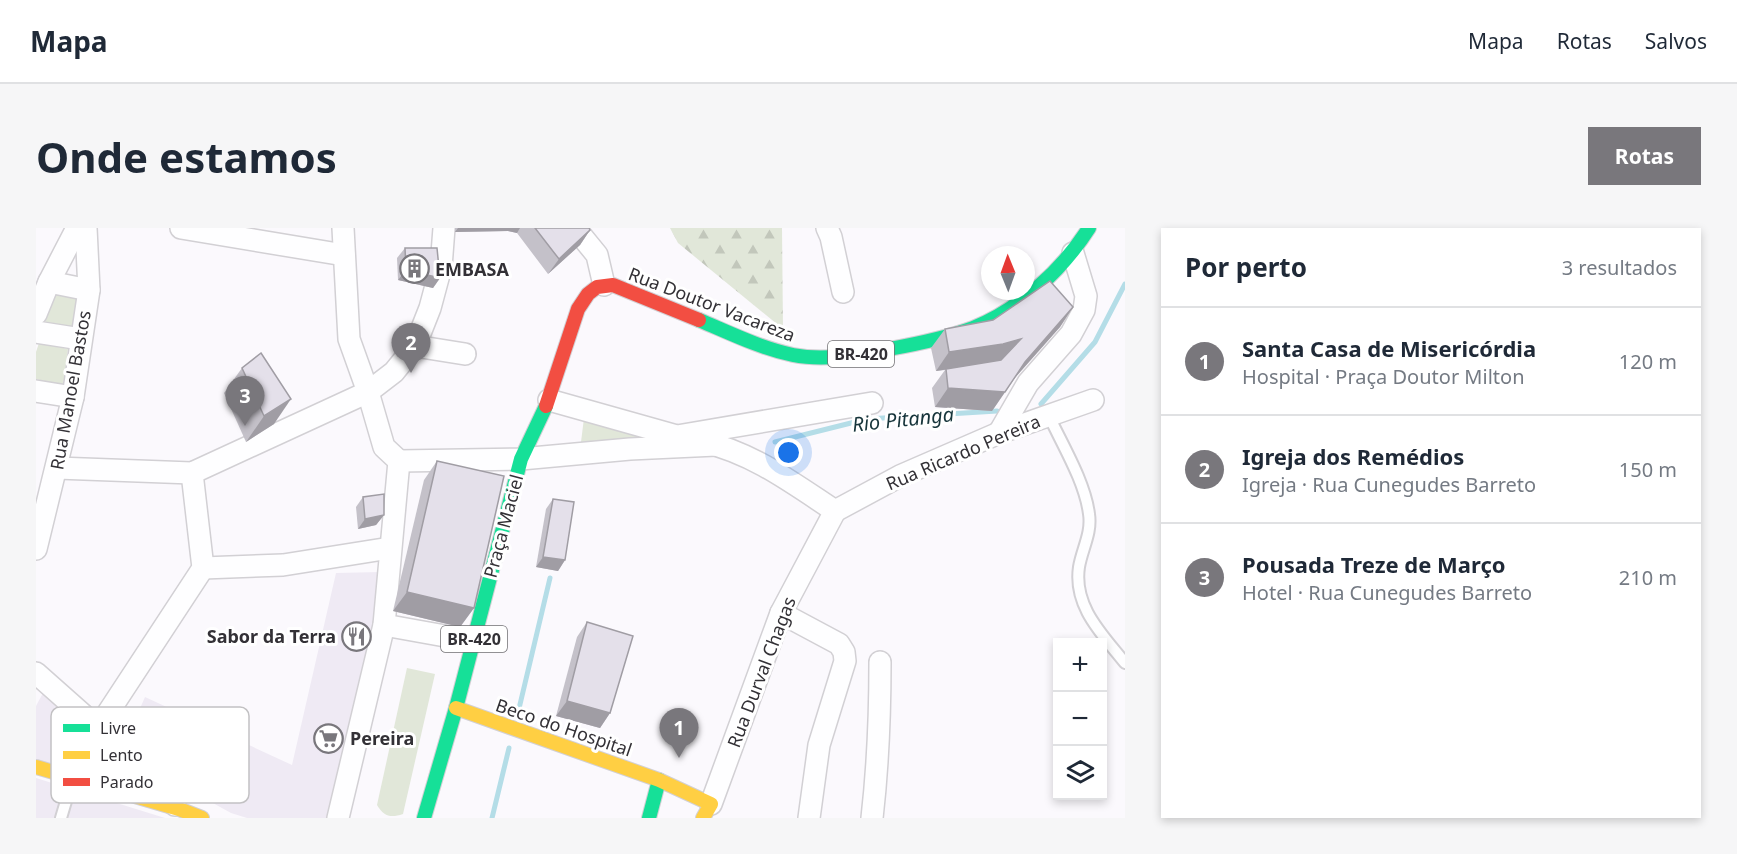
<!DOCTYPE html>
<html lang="pt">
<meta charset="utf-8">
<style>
body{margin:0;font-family:"Noto Sans",sans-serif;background:#f6f6f7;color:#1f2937}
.controls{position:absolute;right:18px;bottom:18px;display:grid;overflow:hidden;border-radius:0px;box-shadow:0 3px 9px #0003}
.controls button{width:54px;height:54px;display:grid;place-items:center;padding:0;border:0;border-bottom:2px solid #e0e1e3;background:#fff;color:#1f2937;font:30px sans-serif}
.compass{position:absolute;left:945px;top:18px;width:54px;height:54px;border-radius:50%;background:#fff;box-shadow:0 3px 9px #0003;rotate:359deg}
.you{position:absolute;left:753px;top:225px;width:21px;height:21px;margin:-15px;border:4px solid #fff;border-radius:50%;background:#1a73e8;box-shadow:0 0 0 9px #1a73e833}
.badge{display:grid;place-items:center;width:39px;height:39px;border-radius:50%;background:#79777c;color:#fff;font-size:20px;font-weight:700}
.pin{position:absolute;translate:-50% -50px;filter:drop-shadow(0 2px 3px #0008)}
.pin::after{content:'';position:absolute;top:32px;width:21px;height:18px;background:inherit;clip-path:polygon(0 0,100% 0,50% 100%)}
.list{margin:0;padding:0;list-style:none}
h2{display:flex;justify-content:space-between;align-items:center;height:78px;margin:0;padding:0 24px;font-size:26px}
h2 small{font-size:20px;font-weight:400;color:#747a83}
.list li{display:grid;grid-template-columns:39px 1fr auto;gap:18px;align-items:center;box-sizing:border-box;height:108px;padding:0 24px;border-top:2px solid #e0e1e3}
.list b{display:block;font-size:22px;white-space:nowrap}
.list p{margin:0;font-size:20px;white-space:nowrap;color:#747a83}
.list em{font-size:20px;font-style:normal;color:#747a83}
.icon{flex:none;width:33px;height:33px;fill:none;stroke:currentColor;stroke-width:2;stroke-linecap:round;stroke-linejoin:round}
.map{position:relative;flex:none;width:1089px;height:590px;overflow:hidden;border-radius:0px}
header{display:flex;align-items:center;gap:36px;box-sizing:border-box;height:84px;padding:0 30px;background:#fff;border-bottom:2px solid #e0e1e3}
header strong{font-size:28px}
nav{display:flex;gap:33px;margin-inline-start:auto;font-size:21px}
.intro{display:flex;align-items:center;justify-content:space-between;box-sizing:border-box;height:144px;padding:0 36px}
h1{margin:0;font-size:42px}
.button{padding:15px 27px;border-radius:0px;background:#79777c;color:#fff;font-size:21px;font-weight:700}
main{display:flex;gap:36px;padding:0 36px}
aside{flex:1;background:#fff;border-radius:0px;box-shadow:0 3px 9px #0003}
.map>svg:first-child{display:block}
</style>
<header>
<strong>Mapa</strong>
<nav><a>Mapa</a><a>Rotas</a><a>Salvos</a></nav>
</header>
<div class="intro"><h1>Onde estamos</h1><a class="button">Rotas</a></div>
<main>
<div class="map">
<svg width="1089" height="590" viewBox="0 0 1089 590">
<defs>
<pattern id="forest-firs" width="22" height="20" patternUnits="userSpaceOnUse" patternTransform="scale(1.5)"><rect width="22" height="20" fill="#e1e7d9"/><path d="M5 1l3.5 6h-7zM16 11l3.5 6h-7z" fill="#c2c7bb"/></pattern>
</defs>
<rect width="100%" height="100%" fill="#fbf9fd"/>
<!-- built -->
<g fill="#efeaf4">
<path d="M344,344L334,413L291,590H211L195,585L126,547L92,508L109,469L256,537L300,345Z"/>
<path d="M7,465L82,526V539L70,560L0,532V478Z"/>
<path d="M0,550L129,590H0Z"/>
</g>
<!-- green -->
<g fill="#e1e7d9">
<path d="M19,63L42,67L36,100L9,95Z"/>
<path d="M3,115L32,121L27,158L0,151V124Z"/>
<path d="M548,190L641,208L545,214Z"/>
<path d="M371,440L399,446L367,586C355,590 348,589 341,577Z"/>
</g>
<!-- forest -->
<path fill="url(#forest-firs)" d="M634,0H746L747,101L642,15Z"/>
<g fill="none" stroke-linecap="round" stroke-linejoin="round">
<!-- stream -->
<g stroke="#b4dde7" stroke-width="5">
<path d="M1005,176L1059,114L1089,56"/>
<path d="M739,214L831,191L961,183"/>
<path d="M481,489L514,350"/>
<path d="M456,590L473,520"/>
</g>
<defs>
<g id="lane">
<path d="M1013,188C1027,218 1049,254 1053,286C1056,305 1046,321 1043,339C1037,379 1067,407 1089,435"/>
<path d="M25,590L36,553"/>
</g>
<g id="street">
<path d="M145,0L308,27"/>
<path d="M539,0L561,27L568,57"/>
<path d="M791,0L795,9L807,64"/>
<path d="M13,54L53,62"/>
<path d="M0,86L13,54L41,0"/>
<path d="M0,104L45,111"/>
<path d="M379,118L429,126"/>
<path d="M0,163L37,169"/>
<path d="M513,172L641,208L836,175"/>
<path d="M963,205L992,155L1035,106L1048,82L1050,68L1037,25"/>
<path d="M668,214C717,225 758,256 799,283"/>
<path d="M363,233L485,231L594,221L680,217"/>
<path d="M21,240L156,245L332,164L358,144L379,118L394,80L405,39L408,0"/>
<path d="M799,283L864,248L963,205L1057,172"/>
<path d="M0,321L37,169L53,62L50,0"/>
<path d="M167,340L247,337L354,320"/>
<path d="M745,385L803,416L808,424L809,433L783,517L773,590"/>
<path d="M348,397L437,413"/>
<path d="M0,445L62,500L139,577"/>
<path d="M62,500L167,340L156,245"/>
<path d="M675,576L745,385L799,283"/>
<path d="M302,590L348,397L363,233L348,219L332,164L313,111L307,0"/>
<path d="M836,590C842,538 844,487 844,434"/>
</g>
<g id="fast">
<path d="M663,92C694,105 724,120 757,127C788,133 822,127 853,121C881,116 910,110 937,100C983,82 1027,41 1053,0"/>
<path d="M388,590L420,480L485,231L510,178"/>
<path d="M613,590L623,552"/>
</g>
<g id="slow">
<path d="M420,480L623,552L675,576L667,590"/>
<path d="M0,539L143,581L166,590"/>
</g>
<path id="jam" d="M510,178L542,81L552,66L561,59L577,57L663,92"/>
</defs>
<!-- lane casing -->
<use href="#lane" stroke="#d2d0d4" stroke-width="14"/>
<!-- street casing -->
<use href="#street" stroke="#d2d0d4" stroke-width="24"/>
<!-- fast casing -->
<use href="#fast" stroke="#d2d0d4" stroke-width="16"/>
<!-- slow casing -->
<use href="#slow" stroke="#d2d0d4" stroke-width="16"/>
<!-- jam casing -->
<use href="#jam" stroke="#d2d0d4" stroke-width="16"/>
<!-- lane -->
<use href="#lane" stroke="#fefeff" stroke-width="10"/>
<!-- street -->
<use href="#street" stroke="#fefeff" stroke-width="21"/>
<!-- fast -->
<use href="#fast" stroke="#16e098" stroke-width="14"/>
<!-- slow -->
<use href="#slow" stroke="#ffcf43" stroke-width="14"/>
<!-- jam -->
<use href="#jam" stroke="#f24e42" stroke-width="14"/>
</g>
<!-- wall -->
<g fill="#c4c1c9">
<path d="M419,0H553L554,2L544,17L512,46L481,5L472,3L419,4Z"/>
<path d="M369,20L404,50L397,60L362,52L361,30Z"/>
<path d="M1037,79L1024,99L979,150L956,183L899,179L896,160L909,142L900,143L895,120L909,101Z"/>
<path d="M206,140L238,196L210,214L188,165Z"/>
<path d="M401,233L438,380L424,399L357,383L388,252Z"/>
<path d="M327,269L348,287L340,297L322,301L320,279Z"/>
<path d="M517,271L529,332L522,343L500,339L510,281Z"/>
<path d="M551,394L574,485L564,500L520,488L541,409Z"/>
</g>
<!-- shaded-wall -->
<g fill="#a09da4">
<path d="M422,0H484L481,5L472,3L419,4Z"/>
<path d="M554,2L544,17L512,46L523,31Z"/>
<path d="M370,42L404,50L397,60L362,52Z"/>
<path d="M1037,79L1024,99L975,154L989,134Z"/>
<path d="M985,111L971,130L954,135L900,143L913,124Z"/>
<path d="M912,160L969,164L956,183L899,179Z"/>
<path d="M255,171L238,196L210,214L228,188Z"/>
<path d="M348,287L340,297L322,301L329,291Z"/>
<path d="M507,329L529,332L522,343L500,339Z"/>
<path d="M371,364L438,380L424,399L357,383Z"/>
<path d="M531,473L574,485L564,500L520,488Z"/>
</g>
<!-- building -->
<g fill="#e4e0ea" stroke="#a09da4" stroke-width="1.5">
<path d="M499,0H553L554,2L523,31Z"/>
<path d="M369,20H401L404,50L370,42Z"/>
<path d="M1014,53L1037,79L989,134L969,164L912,160L910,141L965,132L985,111L967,116L913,124L909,101L957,92Z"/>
<path d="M225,125L255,171L228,188L206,140Z"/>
<path d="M401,233L468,248L438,380L371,364Z"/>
<path d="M348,266V287L329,291L327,269Z"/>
<path d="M517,271L538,274L529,332L507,329Z"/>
<path d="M551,394L597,408L574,485L531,473Z"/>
</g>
<!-- icons -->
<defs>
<symbol id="building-ring" viewBox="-11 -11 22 22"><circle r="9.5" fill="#fff" stroke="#79777c" stroke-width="1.5"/><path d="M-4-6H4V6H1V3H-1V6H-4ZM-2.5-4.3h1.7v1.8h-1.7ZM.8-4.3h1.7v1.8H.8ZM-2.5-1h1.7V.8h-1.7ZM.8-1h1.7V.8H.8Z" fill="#79777c"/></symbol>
<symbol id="restaurant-ring" viewBox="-11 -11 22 22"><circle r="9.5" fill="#fff" stroke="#79777c" stroke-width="1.5"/><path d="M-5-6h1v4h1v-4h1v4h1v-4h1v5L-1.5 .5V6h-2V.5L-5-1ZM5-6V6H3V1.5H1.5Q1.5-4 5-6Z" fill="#79777c"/></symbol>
<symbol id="supermarket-ring" viewBox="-11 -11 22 22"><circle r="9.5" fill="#fff" stroke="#79777c" stroke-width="1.5"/><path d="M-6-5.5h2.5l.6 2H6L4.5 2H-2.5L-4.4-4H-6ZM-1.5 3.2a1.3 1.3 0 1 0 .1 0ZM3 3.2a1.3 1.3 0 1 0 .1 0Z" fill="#79777c"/></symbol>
</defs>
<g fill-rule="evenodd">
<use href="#building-ring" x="362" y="24" width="33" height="33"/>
<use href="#restaurant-ring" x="304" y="392" width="33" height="33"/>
<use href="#supermarket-ring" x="276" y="494" width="33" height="33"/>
</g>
<g text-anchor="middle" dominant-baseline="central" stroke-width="6" stroke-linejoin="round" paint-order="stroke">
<!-- shield labels -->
<g fill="#fff" stroke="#706f72" stroke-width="1.5">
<rect x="792" y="113" width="66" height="26" rx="4.5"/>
<rect x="405" y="398" width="66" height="26" rx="4.5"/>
</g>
<g font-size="16" font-weight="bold" fill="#333136">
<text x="825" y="126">BR-420</text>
<text x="438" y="411">BR-420</text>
</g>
<!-- poi labels -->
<g font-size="18" font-weight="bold" fill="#333136" stroke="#fff" text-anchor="start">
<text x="399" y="41">EMBASA</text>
<text x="300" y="408" text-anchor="end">Sabor da Terra</text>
<text x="314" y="510">Pereira</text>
</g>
<!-- street labels -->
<g font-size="18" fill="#333136" stroke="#fff">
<text transform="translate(676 76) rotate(21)">Rua Doutor Vacareza</text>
<text transform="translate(34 162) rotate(-80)">Rua Manoel Bastos</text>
<text transform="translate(927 224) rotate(-23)">Rua Ricardo Pereira</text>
<text transform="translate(467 298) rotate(-75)">Praça Maciel</text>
<text transform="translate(725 444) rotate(-69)">Rua Durval Chagas</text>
<text transform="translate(528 499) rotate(19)">Beco do Hospital</text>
</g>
<!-- water labels -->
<g font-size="20" font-style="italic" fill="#17353b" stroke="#fff">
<text transform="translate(867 191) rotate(-6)">Rio Pitanga</text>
</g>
</g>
<!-- legend -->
<rect x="15" y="479" width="198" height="96" rx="9" fill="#fff" stroke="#c2c1c3" stroke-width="1.5"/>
<rect x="27" y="496" width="27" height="8" fill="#16e098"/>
<rect x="27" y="523" width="27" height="8" fill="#ffcf43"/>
<rect x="27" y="550" width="27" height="8" fill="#f24e42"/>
<g font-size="16" fill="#333136">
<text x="64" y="506">Livre</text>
<text x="64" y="533">Lento</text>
<text x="64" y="560">Parado</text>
</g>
</svg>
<div class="controls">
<button>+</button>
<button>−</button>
<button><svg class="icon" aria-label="layers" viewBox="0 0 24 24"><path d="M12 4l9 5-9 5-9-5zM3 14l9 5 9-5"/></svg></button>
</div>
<svg class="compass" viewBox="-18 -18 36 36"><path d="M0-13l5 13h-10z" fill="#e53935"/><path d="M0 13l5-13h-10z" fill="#747a83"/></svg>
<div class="you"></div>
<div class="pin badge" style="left:643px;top:530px">1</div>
<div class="pin badge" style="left:375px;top:145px">2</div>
<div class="pin badge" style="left:209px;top:198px">3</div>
</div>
<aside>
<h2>Por perto<small>3 resultados</small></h2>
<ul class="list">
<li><span class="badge">1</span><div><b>Santa Casa de Misericórdia</b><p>Hospital · Praça Doutor Milton</p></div><em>120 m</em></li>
<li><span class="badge">2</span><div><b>Igreja dos Remédios</b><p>Igreja · Rua Cunegudes Barreto</p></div><em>150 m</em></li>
<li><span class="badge">3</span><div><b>Pousada Treze de Março</b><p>Hotel · Rua Cunegudes Barreto</p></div><em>210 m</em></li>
</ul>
</aside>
</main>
